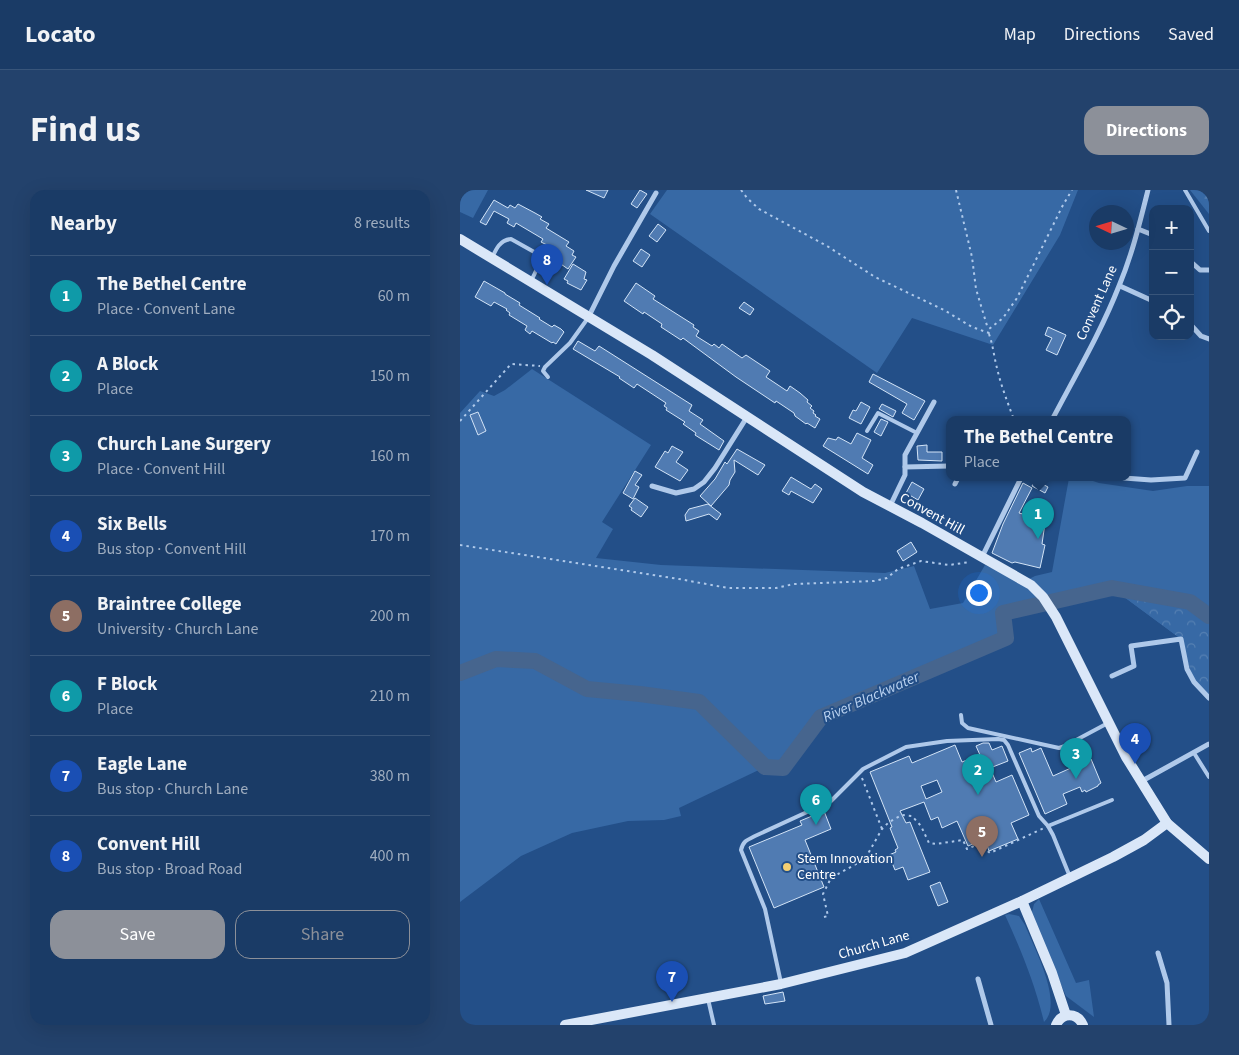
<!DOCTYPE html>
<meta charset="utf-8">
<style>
body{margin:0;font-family:"Source Sans 3",sans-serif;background:#23426c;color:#f1f3f6}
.controls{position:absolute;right:15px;top:15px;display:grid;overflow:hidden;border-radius:10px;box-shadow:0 5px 20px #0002}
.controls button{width:45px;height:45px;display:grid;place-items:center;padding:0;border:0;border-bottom:1px solid #38557a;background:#1a3b66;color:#f1f3f6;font:25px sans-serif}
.compass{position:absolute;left:629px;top:15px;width:45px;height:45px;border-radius:50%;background:#1a3b66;box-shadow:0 5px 20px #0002;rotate:274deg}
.you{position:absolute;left:518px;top:402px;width:18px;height:18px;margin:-12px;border:4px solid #fff;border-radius:50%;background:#1a73e8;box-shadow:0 0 0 8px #1a73e833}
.badge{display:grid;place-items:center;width:32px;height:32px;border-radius:50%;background:#8c9099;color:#fff;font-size:16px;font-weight:700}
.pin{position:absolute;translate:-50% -41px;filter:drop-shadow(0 1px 2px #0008)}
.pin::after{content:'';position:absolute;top:26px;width:18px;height:15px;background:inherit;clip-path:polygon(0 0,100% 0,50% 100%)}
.popup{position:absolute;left:486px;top:226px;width:185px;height:65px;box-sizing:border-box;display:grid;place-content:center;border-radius:10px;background:#1a3b66;filter:drop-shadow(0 1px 4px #0005);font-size:16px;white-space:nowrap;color:#9fadbf}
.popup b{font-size:19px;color:#f1f3f6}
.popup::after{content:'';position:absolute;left:50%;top:100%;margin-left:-10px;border:10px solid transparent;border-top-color:#1a3b66}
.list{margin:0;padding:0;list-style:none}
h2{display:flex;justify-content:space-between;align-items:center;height:65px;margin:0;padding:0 20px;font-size:21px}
h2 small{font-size:16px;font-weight:400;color:#9fadbf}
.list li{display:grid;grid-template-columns:32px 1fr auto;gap:15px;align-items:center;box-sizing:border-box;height:80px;padding:0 20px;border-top:1px solid #38557a}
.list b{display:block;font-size:19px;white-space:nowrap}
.list p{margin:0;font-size:16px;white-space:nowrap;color:#9fadbf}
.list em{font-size:16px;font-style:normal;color:#9fadbf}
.actions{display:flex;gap:10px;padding:15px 20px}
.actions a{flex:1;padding:11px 0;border:1px solid #8c9099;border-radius:15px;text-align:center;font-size:18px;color:#8c9099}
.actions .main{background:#8c9099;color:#fff}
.icon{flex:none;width:28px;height:28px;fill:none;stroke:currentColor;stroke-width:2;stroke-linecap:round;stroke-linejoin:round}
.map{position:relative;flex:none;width:749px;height:835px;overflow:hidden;border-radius:15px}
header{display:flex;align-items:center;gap:30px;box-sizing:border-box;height:70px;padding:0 25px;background:#1a3b66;border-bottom:1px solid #38557a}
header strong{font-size:24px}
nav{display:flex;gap:28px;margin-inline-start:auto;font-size:18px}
.intro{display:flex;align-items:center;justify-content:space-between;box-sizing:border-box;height:120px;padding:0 30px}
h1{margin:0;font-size:35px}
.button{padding:12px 22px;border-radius:15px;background:#8c9099;color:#fff;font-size:18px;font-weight:700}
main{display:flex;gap:30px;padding:0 30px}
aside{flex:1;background:#1a3b66;border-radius:15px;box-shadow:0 5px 20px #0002}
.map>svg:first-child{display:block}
</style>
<header>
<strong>Locato</strong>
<nav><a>Map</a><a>Directions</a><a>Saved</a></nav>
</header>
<div class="intro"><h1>Find us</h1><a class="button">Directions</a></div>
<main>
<aside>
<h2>Nearby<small>8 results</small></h2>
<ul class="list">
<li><span class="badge" style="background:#0f9aa8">1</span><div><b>The Bethel Centre</b><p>Place · Convent Lane</p></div><em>60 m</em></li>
<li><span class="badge" style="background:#0f9aa8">2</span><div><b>A Block</b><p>Place</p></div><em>150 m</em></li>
<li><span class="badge" style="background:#0f9aa8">3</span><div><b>Church Lane Surgery</b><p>Place · Convent Hill</p></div><em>160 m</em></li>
<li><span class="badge" style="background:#1a4fb4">4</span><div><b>Six Bells</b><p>Bus stop · Convent Hill</p></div><em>170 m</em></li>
<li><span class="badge" style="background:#8d6e63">5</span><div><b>Braintree College</b><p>University · Church Lane</p></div><em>200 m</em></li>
<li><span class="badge" style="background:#0f9aa8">6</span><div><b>F Block</b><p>Place</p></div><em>210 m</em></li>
<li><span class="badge" style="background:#1a4fb4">7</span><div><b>Eagle Lane</b><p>Bus stop · Church Lane</p></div><em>380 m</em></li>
<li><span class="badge" style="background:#1a4fb4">8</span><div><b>Convent Hill</b><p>Bus stop · Broad Road</p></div><em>400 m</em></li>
</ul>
<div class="actions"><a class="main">Save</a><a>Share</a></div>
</aside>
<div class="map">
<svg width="749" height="835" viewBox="0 0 749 835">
<defs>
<pattern id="forest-firs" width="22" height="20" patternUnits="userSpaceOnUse" patternTransform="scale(1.25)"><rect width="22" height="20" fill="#3769a5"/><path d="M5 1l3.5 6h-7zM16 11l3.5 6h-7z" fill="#5580b2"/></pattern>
<pattern id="park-crowns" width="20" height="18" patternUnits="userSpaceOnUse" patternTransform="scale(1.25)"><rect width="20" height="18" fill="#3769a5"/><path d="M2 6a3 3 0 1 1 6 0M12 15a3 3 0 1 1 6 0" fill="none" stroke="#5580b2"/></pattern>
</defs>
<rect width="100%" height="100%" fill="#234f88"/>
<!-- green -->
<g fill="#3769a5">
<path d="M0,0H28L13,28L0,22Z"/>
<path d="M207,0H618L600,45L533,155L452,128L417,183L190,24Z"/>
<path d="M72,179L191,255L142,332L153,339L136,368L201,375L425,383L454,376L470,419L503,413L525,375L563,392L575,386L592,382L609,288H624L639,293L693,301L727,296H749V508L734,492L721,449L652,398L544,422L546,448L361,527L323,578L305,577L219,618L221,626L204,630L168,631L112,643L61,666L0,712V223L20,201L34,206L45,200Z"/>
<path d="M579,709L616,793L629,790L634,827L606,806L571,726L574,714Z"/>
<path d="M549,724L559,726L565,735C574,758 604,813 584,832C575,794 561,760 545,725Z"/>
</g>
<!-- forest -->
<path fill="url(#forest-firs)" d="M730,0H749V24Z"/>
<!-- park -->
<path fill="url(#park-crowns)" d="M652,398L730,412L749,426V508L734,492L721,449Z"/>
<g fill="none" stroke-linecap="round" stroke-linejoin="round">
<!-- river -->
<path stroke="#46658e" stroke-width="16" d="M0,483L36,469L75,471L127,499L180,504L239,512L305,577L323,578L361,527L546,448L543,423L652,398L730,412L749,426"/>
</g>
<!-- building -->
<g fill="#507bb2" stroke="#d3e4f7" fill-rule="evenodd">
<path d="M126,0H148L144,8Z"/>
<path d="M180,0L187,4L177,18L171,14Z"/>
<path d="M34,10L48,18L50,15L55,18L58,14L75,23L82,27L80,29L89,34L86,38L109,52L106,56L114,61L112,65L116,67L108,79L85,63L89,56L81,52L83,49L56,33L54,37L47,33L49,29L34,21L26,35L20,32Z"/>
<path d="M198,34L206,40L197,52L189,46Z"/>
<path d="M181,59L190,65L182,77L173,71Z"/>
<path d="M113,74L126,82L124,89L127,90L121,100L107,93L108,91L104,89Z"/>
<path d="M24,91L45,103V104L60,113L59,115L80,128L79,129L92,137L94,135L101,139L104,142L96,154L93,152L92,153L72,141L70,144L65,140L67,136L49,125L50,123L46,120L47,119L34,112L31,116L15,107Z"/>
<path d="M176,93L195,106L193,109L234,135L233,137L239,141L236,146L252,156L254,154L259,158L262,154L282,168L286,165L310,181L306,187L327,201L330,196L340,203L348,210L347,212L352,216L350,218L354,221L353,223L356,225L355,226L360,229L355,238L347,233L346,234L335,226L334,223L316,211L315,213L276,187L223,148L221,150L201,137L202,134L184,122L183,124L164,111Z"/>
<path d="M284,112L294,119L290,125L279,118Z"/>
<path d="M588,137L606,145L597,165L586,160L592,148L585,145Z"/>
<path d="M118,151L135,161L139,156L232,215L229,221L243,230L240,234L264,251L259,260L235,245L236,243L223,234L225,232L206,220L207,218L204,216L206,213L177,194L174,198L159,188L160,187L113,159Z"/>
<path d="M413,184L465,211L454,230L442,223L447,214L409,192Z"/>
<path d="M401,212L410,217L401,234L389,228L393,220L396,221Z"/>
<path d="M422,214L436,221L433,227L419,219Z"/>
<path d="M18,222L26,241L18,245L10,225Z"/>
<path d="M421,229L428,232L421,246L414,242Z"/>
<path d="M397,243L411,250L402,268L413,275L408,284L363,256L368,248L376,250L378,247L391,254Z"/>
<path d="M467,255V262H482V271L458,270L457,256Z"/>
<path d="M212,256L223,262L216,272L228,280L220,291L195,277L205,261L208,263Z"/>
<path d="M277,259L305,275L298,285L274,270L275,282L270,290L269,295L251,316L240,306L255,289L265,272L267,274Z"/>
<path d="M175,281L182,285L175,295L179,297L173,309L163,303Z"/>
<path d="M331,287L351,299L355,294L362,299L353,313L331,301L329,305L322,301Z"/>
<path d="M575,290L588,297L585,303L572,296Z"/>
<path d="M452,292L464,299L458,310L446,303Z"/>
<path d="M563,293L572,298L559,323L582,329L581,332L585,333L582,354L585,355L580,378L555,372L552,373L532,363L543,334Z"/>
<path d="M175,308L188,317L181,327L171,320L172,318L169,316Z"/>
<path d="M248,314L261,324L257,330L249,324L226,331L225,325L229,319Z"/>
<path d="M451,352L457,362L443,371L437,361Z"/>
<path d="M523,553H529L532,560L542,556L548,571L530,578L536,592L552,585L569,625L551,633L558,649L529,661L525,649L508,656L497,631L482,638L478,627L471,630L464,612L440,621L446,633L450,632L470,682L448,690L443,677L435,680L429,665L436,662L435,660L438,658L430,638L432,637L410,582L449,566L452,573L495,555L502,572L520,565L516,556ZM477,590L482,602L466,609L461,596Z"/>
<path d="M571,558L572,562L581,558L593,586L631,569L641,593L638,595V596L626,602L625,600L622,602L620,597L603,604L607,614L585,624L559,563Z"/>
<path d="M364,621L371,639L345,650L364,697L314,718L289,657L342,635L340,631Z"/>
<path d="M480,692L488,712L478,716L470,696Z"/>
<path d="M323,802L325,811L305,814L303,806Z"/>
</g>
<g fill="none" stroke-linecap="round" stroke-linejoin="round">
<!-- path -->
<g stroke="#afc9ea" stroke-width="2" stroke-dasharray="2.5 4" stroke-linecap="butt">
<path d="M281,0L287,8L299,19L367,56L415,87L484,120L512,137L529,143V139L543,128L557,108L603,15L612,0"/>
<path d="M496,0L512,67L516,99L528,139"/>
<path d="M529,144C533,155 534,167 537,178C541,196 548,213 554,230"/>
<path d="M0,231L51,174L80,176"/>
<path d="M0,355L219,389L268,398H316L334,394L414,391L427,388L438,379L461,371L489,375L510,372"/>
<path d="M402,588L422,639"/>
<path d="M364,727L368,726L363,704L371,688L405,669L422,639L429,632L442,625L452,626L461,636L469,653L476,654L503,650L507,659L519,654L530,663L584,638"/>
</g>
<!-- lane -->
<g stroke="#afc9ea" stroke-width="4">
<path d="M725,0L749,41"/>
<path d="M32,68C36,59 40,50 51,49L76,63C81,74 76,81 71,91"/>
<path d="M88,187L83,181L85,177L110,153L128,128"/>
<path d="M407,241L418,223L457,243"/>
<path d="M501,525L502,533L508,538L599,558L605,556L648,533"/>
<path d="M734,563L749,587"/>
<path d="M588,636L652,610"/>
<path d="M321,793L305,719L281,660C283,651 287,650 295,646L371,611L403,579L446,557L487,551L538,549L544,550L548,555L579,626L588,636L593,645L610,687"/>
<path d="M248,809L254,835"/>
</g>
<!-- street -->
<g stroke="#afc9ea" stroke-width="5">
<path d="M678,39L693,45"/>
<path d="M730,71L740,80H749"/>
<path d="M660,96L693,111"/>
<path d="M129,126L154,76L196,3"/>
<path d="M730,134L741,146L749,149"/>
<path d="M592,230C615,186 641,142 659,96C672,65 680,32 688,0"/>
<path d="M445,277L489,276"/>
<path d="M664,288L691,290L725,288L737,262"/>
<path d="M495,294L498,288"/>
<path d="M192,296L216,303L234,299L244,292L255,278L287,227"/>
<path d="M430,316L445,285V265L474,212"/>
<path d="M522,367L561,288"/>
<path d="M652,486L674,476L671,456L721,449L727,479L734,492L749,508"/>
<path d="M682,591L749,554"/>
<path d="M698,763L707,793L709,835"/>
<path d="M518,789L531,835"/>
</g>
<!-- secondary -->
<g stroke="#dae7f8" stroke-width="10">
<path d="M0,49L192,165L403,302L462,333L571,395L583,407L596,427L666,567L707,633L749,669"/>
<path d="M562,711L592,783L606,825"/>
<path d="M105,835L321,794L445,763L562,711L653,667L684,650L707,633"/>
<path d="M596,835C602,822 617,822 623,835"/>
</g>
</g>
<!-- markers -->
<circle fill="#f5cf72" stroke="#234f88" stroke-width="2" cx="327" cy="677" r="5"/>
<g text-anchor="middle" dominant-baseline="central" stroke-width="4" stroke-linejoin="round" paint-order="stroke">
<!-- street labels -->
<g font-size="14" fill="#fff" stroke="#234f88">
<text transform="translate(637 113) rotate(-66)">Convent Lane</text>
<text transform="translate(472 324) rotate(29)">Convent Hill</text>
<text transform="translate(414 755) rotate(-16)">Church Lane</text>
</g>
<!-- poi labels -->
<g font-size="14" fill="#fff" stroke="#234f88" text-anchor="start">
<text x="337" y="669">Stem Innovation<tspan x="337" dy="16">Centre</tspan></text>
</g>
<!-- water labels -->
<g font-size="15" font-style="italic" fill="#bbd3f1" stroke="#234f88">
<text transform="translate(411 507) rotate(-24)">River Blackwater</text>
</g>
</g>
</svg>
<div class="controls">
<button>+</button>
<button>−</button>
<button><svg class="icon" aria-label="locate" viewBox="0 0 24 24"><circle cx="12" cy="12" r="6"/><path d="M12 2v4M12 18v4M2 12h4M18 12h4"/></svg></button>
</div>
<svg class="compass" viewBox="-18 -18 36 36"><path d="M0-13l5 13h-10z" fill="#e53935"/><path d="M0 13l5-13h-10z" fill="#9fadbf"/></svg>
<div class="you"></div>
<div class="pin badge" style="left:578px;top:349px;background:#0f9aa8">1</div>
<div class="popup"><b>The Bethel Centre</b>Place</div>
<div class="pin badge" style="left:518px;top:605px;background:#0f9aa8">2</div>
<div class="pin badge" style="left:616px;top:589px;background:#0f9aa8">3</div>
<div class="pin badge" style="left:675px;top:574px;background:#1a4fb4">4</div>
<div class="pin badge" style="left:522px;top:667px;background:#8d6e63">5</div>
<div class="pin badge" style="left:356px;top:635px;background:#0f9aa8">6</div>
<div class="pin badge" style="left:212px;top:812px;background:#1a4fb4">7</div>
<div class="pin badge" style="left:87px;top:95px;background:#1a4fb4">8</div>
</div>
</main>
